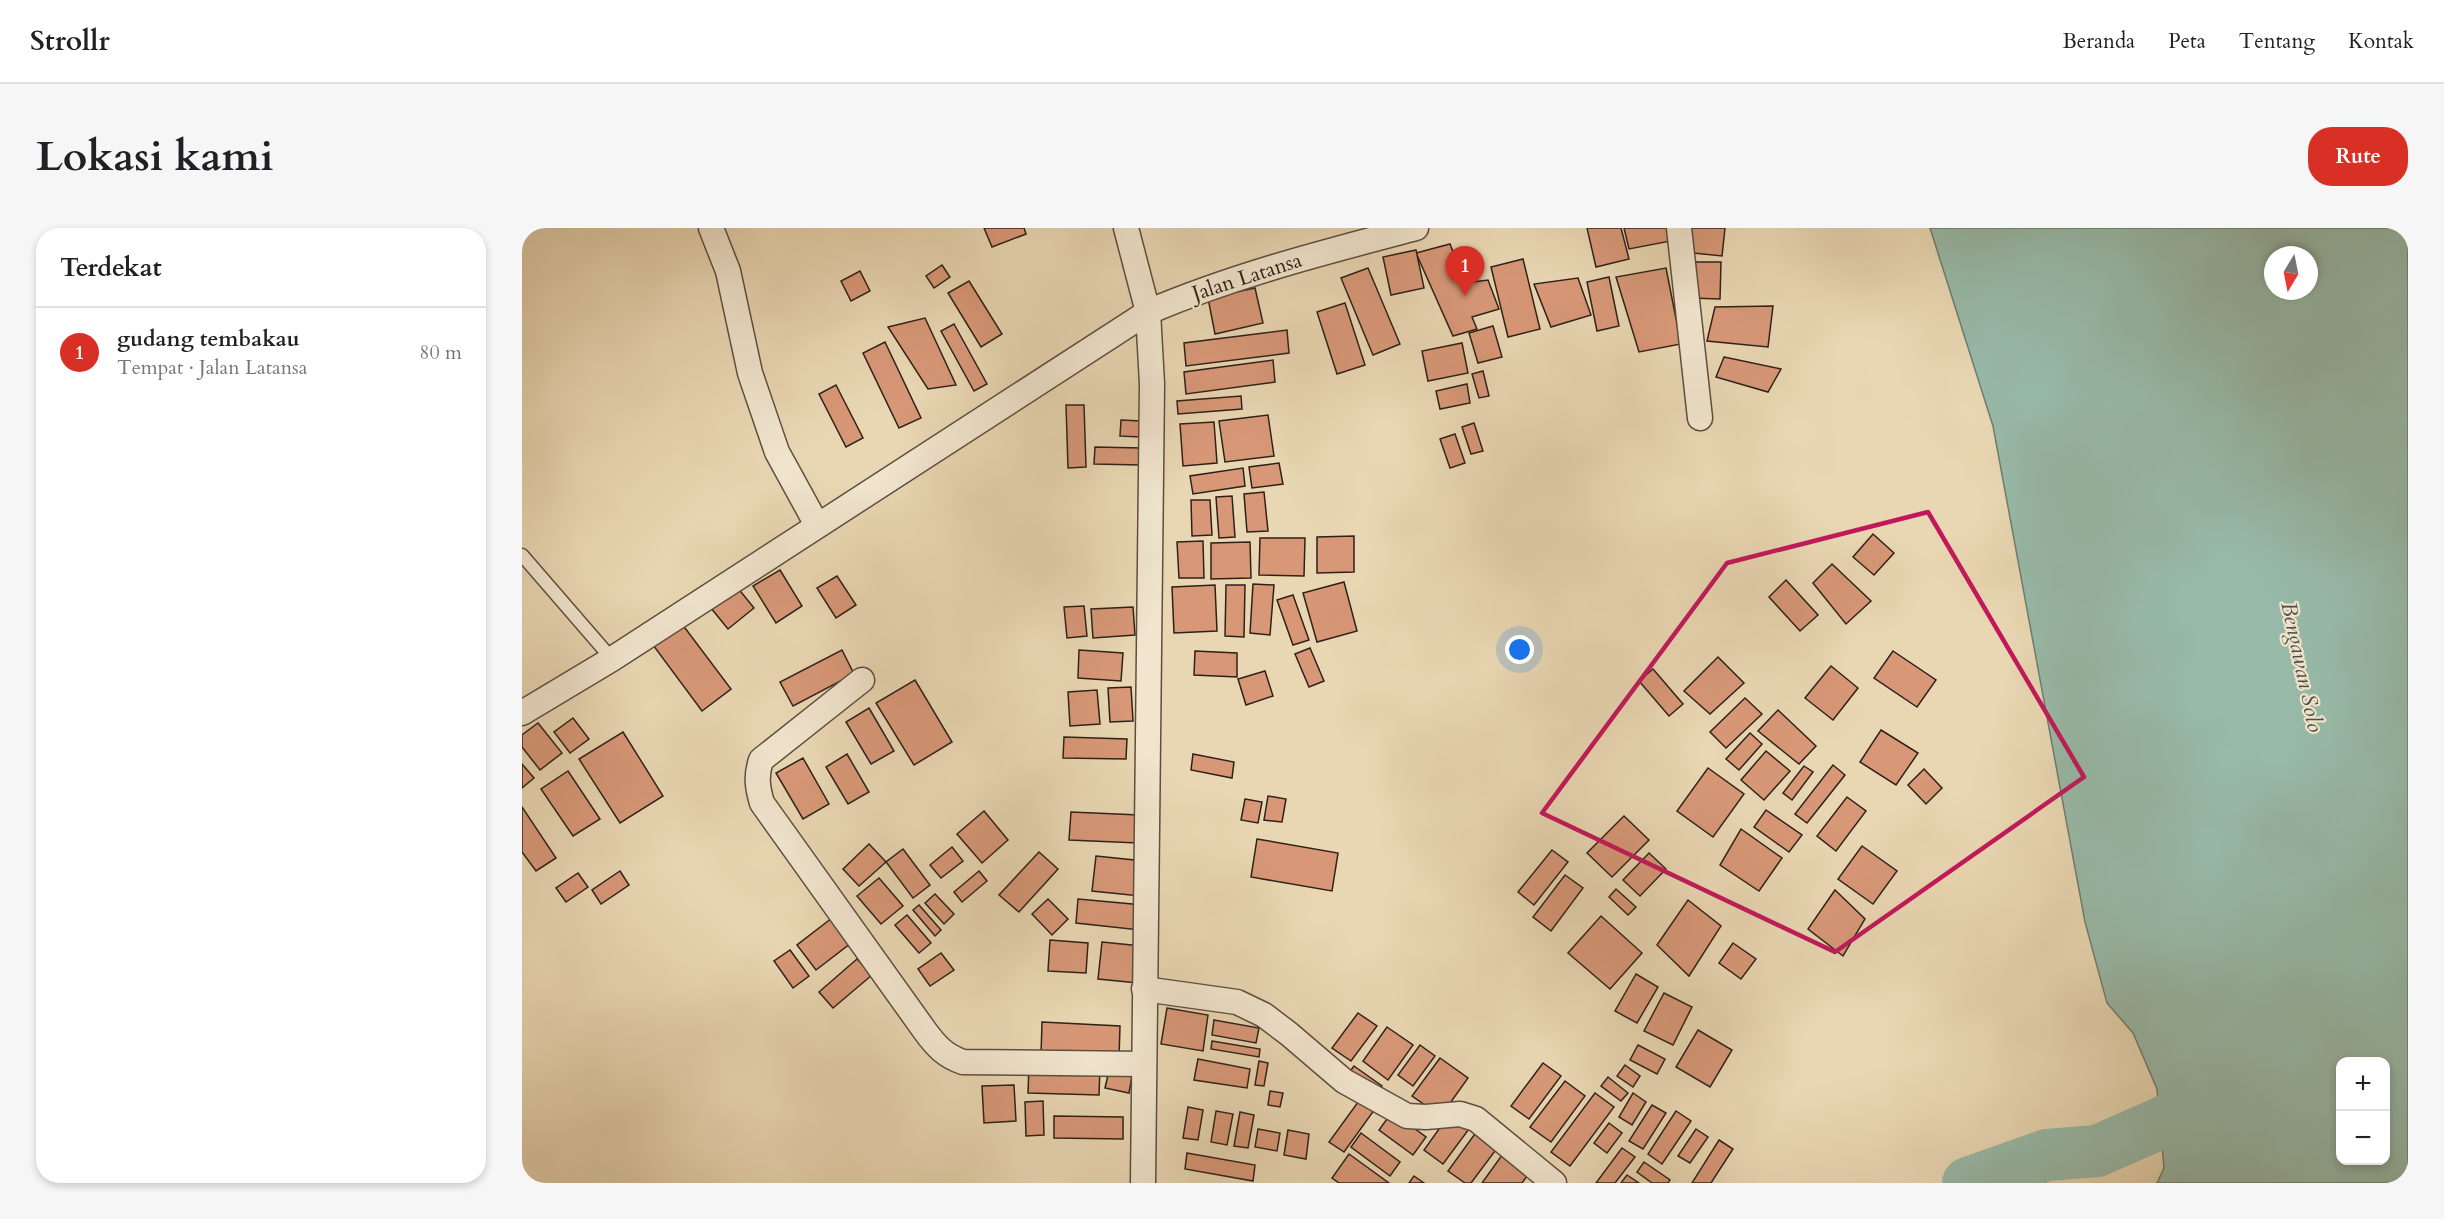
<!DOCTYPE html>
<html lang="id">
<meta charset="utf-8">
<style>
body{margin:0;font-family:Cardo,serif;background:#f6f6f6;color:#202124}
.controls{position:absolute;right:18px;bottom:18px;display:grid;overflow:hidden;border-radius:12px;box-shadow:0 3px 9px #0003}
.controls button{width:54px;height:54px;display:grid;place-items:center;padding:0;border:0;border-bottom:2px solid #e0e0e0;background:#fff;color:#202124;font:30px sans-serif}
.compass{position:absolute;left:1742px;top:18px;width:54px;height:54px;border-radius:50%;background:#fff;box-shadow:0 3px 9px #0003;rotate:190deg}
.you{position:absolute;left:998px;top:422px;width:21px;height:21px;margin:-15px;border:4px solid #fff;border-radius:50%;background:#1a73e8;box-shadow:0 0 0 9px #1a73e833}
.badge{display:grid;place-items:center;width:39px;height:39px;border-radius:50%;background:#d93025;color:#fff;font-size:20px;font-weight:700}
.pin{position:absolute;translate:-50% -50px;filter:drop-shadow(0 2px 3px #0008)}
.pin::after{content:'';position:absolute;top:32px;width:21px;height:18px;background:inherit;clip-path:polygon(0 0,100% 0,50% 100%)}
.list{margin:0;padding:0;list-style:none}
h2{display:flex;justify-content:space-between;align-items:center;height:78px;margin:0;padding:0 24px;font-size:26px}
h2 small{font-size:20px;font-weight:400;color:#757577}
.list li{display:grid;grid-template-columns:39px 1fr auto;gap:18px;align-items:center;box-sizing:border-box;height:90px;padding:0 24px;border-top:2px solid #e0e0e0}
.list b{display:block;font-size:22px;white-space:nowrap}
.list p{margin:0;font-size:20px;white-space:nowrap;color:#757577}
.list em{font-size:20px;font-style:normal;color:#757577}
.map{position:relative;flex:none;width:1886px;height:955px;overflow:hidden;border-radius:24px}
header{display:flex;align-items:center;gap:36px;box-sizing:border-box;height:84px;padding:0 30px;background:#fff;border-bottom:2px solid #e0e0e0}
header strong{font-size:28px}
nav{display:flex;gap:33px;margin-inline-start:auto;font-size:21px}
.intro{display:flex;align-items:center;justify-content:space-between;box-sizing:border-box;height:144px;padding:0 36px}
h1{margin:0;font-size:42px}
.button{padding:15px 27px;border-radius:24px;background:#d93025;color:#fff;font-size:21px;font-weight:700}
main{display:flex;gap:36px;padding:0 36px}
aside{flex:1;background:#fff;border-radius:24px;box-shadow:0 3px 9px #0003}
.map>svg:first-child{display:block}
</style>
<header>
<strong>Strollr</strong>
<nav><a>Beranda</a><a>Peta</a><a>Tentang</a><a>Kontak</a></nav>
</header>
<div class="intro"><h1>Lokasi kami</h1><a class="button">Rute</a></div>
<main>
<aside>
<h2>Terdekat<small></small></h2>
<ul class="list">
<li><span class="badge">1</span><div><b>gudang tembakau</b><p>Tempat · Jalan Latansa</p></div><em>80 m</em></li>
</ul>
</aside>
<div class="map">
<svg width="1886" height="955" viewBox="0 0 1886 955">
<rect width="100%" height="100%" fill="#e9d7b3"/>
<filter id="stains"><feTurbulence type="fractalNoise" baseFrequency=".00333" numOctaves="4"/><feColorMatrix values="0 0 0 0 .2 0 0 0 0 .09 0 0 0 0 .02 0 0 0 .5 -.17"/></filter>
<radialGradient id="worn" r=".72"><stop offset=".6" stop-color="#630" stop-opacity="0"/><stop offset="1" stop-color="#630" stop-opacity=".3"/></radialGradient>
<!-- water -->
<path fill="#98baa9" stroke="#6e7d6f" stroke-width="1.5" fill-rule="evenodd" d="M1408,0H1886V955H1635L1642,940L1635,861L1611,805L1585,775L1563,694L1471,198ZM1751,27H1787V63H1751ZM1818,834H1864V932H1818Z"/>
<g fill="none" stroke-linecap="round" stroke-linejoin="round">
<!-- river -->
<path stroke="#98baa9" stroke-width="52" d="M1446,955L1525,927L1575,923L1639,895L1704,861"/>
</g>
<!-- building -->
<g fill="#d89878" stroke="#2f2119" stroke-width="1.5">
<path d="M462,0H502L504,6L470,19Z"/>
<path d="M1065,0H1099L1107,31L1074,39Z"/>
<path d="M1102,0H1152L1154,12L1107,21Z"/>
<path d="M1165,0H1203L1200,28L1162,24Z"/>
<path d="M928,16L943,55L966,52L977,81L950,89L955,101L931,108L894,25Z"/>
<path d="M894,22L902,60L869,67L861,29Z"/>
<path d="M1001,31L1018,101L986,109L969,39Z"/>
<path d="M1169,34H1199L1198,71L1168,70Z"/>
<path d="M420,37L428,49L412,60L404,48Z"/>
<path d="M846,40L878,116L851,127L819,50Z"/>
<path d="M1144,40L1159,116L1117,124L1094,49Z"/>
<path d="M338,43L348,63L329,73L319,53Z"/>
<path d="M1087,49L1097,98L1075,103L1065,54Z"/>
<path d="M1056,50L1069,87L1029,99L1012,56Z"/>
<path d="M447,53L480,106L459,119L426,65Z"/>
<path d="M733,60L741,95L693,106L686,70Z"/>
<path d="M823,75L843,137L815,146L795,84Z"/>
<path d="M1251,78L1246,119L1185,113L1193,79Z"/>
<path d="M403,90L434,157L406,161L366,99Z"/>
<path d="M432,96L465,156L452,163L419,103Z"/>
<path d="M971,98L980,129L956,135L947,105Z"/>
<path d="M765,102L767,125L664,138L662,115Z"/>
<path d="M363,114L399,190L377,200L341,125Z"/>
<path d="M940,115L946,145L906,153L900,123Z"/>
<path d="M1202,129L1259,141L1246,164L1194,149Z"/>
<path d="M751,132L753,154L664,166L662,144Z"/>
<path d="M961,143L967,168L957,170L950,146Z"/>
<path d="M945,156L948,175L918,181L914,163Z"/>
<path d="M314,157L341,210L324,219L297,166Z"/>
<path d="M719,168L720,181L656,186L655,173Z"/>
<path d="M544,177H562L564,239L546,240Z"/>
<path d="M746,187L752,228L703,234L697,193Z"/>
<path d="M599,192L619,193V209L598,208Z"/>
<path d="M692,194L695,235L661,238L658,196Z"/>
<path d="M952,195L961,223L949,226L940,199Z"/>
<path d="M933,206L943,235L928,240L918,211Z"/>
<path d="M573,219L620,220L619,237L572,236Z"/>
<path d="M757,235L761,256L730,260L727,239Z"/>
<path d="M721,240L723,258L671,266L668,248Z"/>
<path d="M742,264L746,303L725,304L722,266Z"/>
<path d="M710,268L713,309L697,310L694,269Z"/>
<path d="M669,272H688L690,307L670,308Z"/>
<path d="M1351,306L1372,325L1352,347L1331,329Z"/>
<path d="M832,308V344L795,345V309Z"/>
<path d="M738,310H783L782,348L737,347Z"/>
<path d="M681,313L682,350H657L655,314Z"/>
<path d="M728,314L729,350L689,351V315Z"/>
<path d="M1310,336L1349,373L1324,396L1291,355Z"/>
<path d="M258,342L280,378L254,395L231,358Z"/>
<path d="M315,348L334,377L314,390L295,360Z"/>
<path d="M1264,352L1296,387L1278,403L1247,369Z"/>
<path d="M822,354L835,403L795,414L781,365Z"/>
<path d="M731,356L752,357L748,407L728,405Z"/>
<path d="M693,357L695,403L652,405L650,359Z"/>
<path d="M704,357H723L722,409L703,408Z"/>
<path d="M215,359L232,380L206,401L189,380Z"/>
<path d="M771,367L787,412L771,417L755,372Z"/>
<path d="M562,378L565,408L545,410L542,379Z"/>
<path d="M611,379L613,407L571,410L569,381Z"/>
<path d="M160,396L209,461L180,483L131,417Z"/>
<path d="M788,420L802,453L787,459L773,426Z"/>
<path d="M320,422L332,446L271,478L258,454Z"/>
<path d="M557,422L601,425L599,453L556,450Z"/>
<path d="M673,423L715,425V449L672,447Z"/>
<path d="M1371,423L1414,452L1395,479L1352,450Z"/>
<path d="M1196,429L1222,455L1188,486L1162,463Z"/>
<path d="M1309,438L1336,460L1311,492L1283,470Z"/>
<path d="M1131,441L1161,476L1147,488L1117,453Z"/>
<path d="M743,443L751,468L724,477L716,451Z"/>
<path d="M393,452L430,514L392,537L354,475Z"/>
<path d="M609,459L611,493L588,494L586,460Z"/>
<path d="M575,462L578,496L548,498L546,464Z"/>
<path d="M1223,470L1240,486L1204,520L1188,504Z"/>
<path d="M347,480L372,523L349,536L324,494Z"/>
<path d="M1256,482L1294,518L1277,536L1236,503Z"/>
<path d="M51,490L67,511L48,525L32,504Z"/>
<path d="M16,495L40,525L18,542L0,519V507Z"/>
<path d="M1359,502L1396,525L1374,557L1338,534Z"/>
<path d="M101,504L141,568L98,595L57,531Z"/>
<path d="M1228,505L1240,516L1217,542L1204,531Z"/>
<path d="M542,509L605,511L604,531L541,530Z"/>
<path d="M1244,523L1268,543L1242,572L1219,552Z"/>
<path d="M325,526L347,564L326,576L304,539Z"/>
<path d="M671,526L712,534L710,550L669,542Z"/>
<path d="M281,530L307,576L281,591L254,545Z"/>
<path d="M0,536L12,550L0,560Z"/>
<path d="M1311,537L1323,547L1285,595L1273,586Z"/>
<path d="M1282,538L1291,544L1270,572L1261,565Z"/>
<path d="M1186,540L1222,566L1191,609L1155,583Z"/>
<path d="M1402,541L1420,560L1404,576L1386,557Z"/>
<path d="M46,543L78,591L51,608L19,561Z"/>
<path d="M746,568L764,571L760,594L742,592Z"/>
<path d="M1325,569L1344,583L1314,623L1295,608Z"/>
<path d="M723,571L740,574L736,595L719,592Z"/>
<path d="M0,579L34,630L14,643L0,624Z"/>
<path d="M1244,582L1280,607L1267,624L1232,599Z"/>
<path d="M462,583L486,612L460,635L435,606Z"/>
<path d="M549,584L617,587L616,615L547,612Z"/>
<path d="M1102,588L1127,612L1090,649L1065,625Z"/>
<path d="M1219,601L1260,630L1237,663L1198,637Z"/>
<path d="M735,611L816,625L810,663L729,649Z"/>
<path d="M347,616L364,634L337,658L321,641Z"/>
<path d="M1340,618L1375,643L1351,676L1316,651Z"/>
<path d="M430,619L441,633L419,650L408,637Z"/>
<path d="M381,621L408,657L391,670L364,634Z"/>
<path d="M1030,622L1046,634L1012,677L996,664Z"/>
<path d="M517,624L536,641L497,684L477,667Z"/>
<path d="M1127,625L1144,641L1118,668L1101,652Z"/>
<path d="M574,628L622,633L618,668L570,663Z"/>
<path d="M98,643L107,657L79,676L70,662Z"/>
<path d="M457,643L465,653L440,674L432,664Z"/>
<path d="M56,645L66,659L44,674L34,660Z"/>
<path d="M1043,647L1061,660L1029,703L1011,689Z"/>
<path d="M357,650L381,678L359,696L335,668Z"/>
<path d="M1094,661L1114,679L1106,687L1087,669Z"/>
<path d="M1313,662L1343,691L1321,728L1286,701Z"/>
<path d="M413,666L432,686L422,696L403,675Z"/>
<path d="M526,671L546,691L530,707L510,686Z"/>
<path d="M556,671L621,677L618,702L554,695Z"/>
<path d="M1166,672L1199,698L1167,748L1135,717Z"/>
<path d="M397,677L419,702L413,708L391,682Z"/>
<path d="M385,687L409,715L397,725L373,697Z"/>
<path d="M1079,688L1120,725L1088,761L1046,725Z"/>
<path d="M310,690L329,715L294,742L275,717Z"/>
<path d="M528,712L566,715L564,745L526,743Z"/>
<path d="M580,714L619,718L616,755L576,751Z"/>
<path d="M1211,715L1234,731L1219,751L1197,735Z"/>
<path d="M268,722L287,748L271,760L252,733Z"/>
<path d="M419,725L432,742L408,758L396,741Z"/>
<path d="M335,731L350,747L311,780L297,764Z"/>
<path d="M1114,746L1136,759L1115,795L1093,783Z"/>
<path d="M1142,765L1170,779L1151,817L1122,803Z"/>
<path d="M645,780L686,787L681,823L639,816Z"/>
<path d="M836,785L855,798L829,833L810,820Z"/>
<path d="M692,792L737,800L734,815L690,807Z"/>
<path d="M520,794L598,798L597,830L519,827Z"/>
<path d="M865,799L891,817L866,852L841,833Z"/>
<path d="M1176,802L1210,822L1188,859L1154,839Z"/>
<path d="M690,813L738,821L737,829L689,821Z"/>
<path d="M898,817L913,828L891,858L876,847Z"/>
<path d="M1116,817L1143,831L1135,846L1108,832Z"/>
<path d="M918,830L946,850L919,888L890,868Z"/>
<path d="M676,831L728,841L725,860L672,852Z"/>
<path d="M737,833L746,835L742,858L733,857Z"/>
<path d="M1021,835L1039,848L1007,891L989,878Z"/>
<path d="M507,837L578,840L577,867L506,865Z"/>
<path d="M1103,837L1118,848L1111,859L1095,848Z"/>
<path d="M832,838L860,858L854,867L826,846Z"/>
<path d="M587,843L610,848L607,865L583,860Z"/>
<path d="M1086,849L1106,865L1099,873L1079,858Z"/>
<path d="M1043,853L1063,868L1029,914L1008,899Z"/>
<path d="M492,857L494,893L462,895L460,858Z"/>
<path d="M748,863L761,865L758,879L746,877Z"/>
<path d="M1073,865L1092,879L1048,938L1029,924Z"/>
<path d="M1111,865L1124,874L1110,897L1097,889Z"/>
<path d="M839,870L853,881L822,924L807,914Z"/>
<path d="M521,873L522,907L504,908L503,874Z"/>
<path d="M1130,877L1144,885L1121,921L1107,913Z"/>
<path d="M666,879L681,882L676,912L661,910Z"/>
<path d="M694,883L711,886L705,917L689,914Z"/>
<path d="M1154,883L1169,893L1140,936L1126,926Z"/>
<path d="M718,884L732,887L726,920L712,918Z"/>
<path d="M870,884L904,909L891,927L857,902Z"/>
<path d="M927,887L947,901L921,936L902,922Z"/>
<path d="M532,888L601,889V911L532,910Z"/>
<path d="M1087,895L1100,905L1085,925L1072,915Z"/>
<path d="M736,901L758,905L755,923L733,919Z"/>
<path d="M1174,901L1186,909L1168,935L1156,928Z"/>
<path d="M766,902L787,906L784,931L762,927Z"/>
<path d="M955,903L976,919L949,955H943L926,943Z"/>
<path d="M839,905L878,934L868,948L829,919Z"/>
<path d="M1197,912L1211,921L1189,955H1170Z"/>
<path d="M1100,920L1113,929L1093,955H1074Z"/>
<path d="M983,923L1009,942L1000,955H960Z"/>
<path d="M665,925L733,937L731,953L663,941Z"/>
<path d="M827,926L867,955H817L810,950Z"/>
<path d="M1122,934L1148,952L1146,955H1130L1115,944Z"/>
<path d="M1105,947L1117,955H1099Z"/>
<path d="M892,948L902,955H887Z"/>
</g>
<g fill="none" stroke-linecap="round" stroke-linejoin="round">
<defs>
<path id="service" d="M0,327L90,431"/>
<g id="minor">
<path d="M189,0L206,43L228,145L255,224L295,297"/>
<path d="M604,0L626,84L630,156L621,955"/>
<path d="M1157,0L1178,190"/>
<path d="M340,452L239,532C234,548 235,558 240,575L403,803C414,818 423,828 441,834L621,836"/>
<path d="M0,485L90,431L626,84C713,47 803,24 894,0"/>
<path d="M622,761L715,774L742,787L767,806L822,853L885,888L904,889L938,886L954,891L1032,955"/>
</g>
</defs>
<!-- service casing -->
<use href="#service" stroke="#5e4e40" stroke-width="15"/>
<!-- minor casing -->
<use href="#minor" stroke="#5e4e40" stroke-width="27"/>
<!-- service -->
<use href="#service" stroke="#f1e5ce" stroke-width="12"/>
<!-- minor -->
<use href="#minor" stroke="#f1e5ce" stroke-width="24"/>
</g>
<!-- marked area -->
<path fill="none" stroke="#c2185b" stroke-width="4.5" stroke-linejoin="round" d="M1406,284L1562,549L1313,724L1020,585L1205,335Z"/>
<g text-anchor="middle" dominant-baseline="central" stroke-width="4.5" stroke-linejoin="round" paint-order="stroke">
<!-- street labels -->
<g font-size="21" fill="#2f2119" stroke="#f1e5ce">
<text transform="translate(725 49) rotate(-18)">Jalan Latansa</text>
</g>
<!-- water labels -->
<g font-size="22" font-style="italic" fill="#4e4f44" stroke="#f1e5ce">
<text transform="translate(1780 439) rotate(78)">Bengawan Solo</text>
</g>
</g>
<rect width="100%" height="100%" filter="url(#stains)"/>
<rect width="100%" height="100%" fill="url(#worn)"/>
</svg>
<div class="controls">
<button>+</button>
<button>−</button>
</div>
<svg class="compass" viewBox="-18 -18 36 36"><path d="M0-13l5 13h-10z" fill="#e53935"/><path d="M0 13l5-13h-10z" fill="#757577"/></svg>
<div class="you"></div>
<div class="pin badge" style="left:943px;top:68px">1</div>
</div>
</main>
